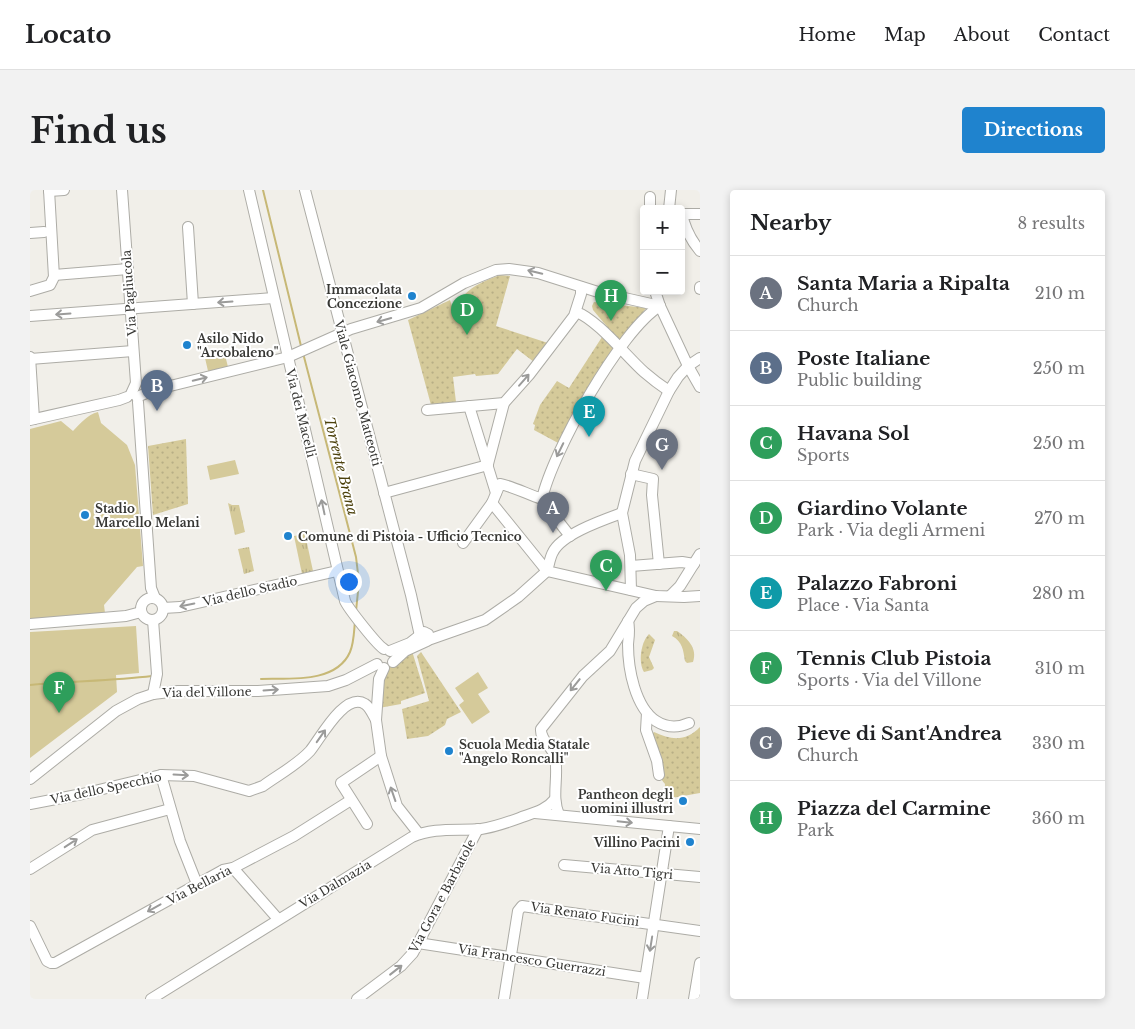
<!DOCTYPE html>
<meta charset="utf-8">
<style>
body{margin:0;font-family:"Libre Baskerville",serif;background:#f2f2f2;color:#202124}
.controls{position:absolute;right:15px;top:15px;display:grid;overflow:hidden;border-radius:5px;box-shadow:0 2px 8px #0003}
.controls button{width:45px;height:45px;display:grid;place-items:center;padding:0;border:0;border-bottom:1px solid #e0e0e0;background:#fff;color:#202124;font:25px sans-serif}
.you{position:absolute;left:318px;top:391px;width:18px;height:18px;margin:-12px;border:4px solid #fff;border-radius:50%;background:#1a73e8;box-shadow:0 0 0 8px #1a73e833}
.badge{display:grid;place-items:center;width:32px;height:32px;border-radius:50%;background:#1f83ce;color:#fff;font-size:16px;font-weight:700}
.pin{position:absolute;translate:-50% -41px;filter:drop-shadow(0 1px 2px #0008)}
.pin::after{content:'';position:absolute;top:26px;width:18px;height:15px;background:inherit;clip-path:polygon(0 0,100% 0,50% 100%)}
.list{margin:0;padding:0;list-style:none}
h2{display:flex;justify-content:space-between;align-items:center;height:65px;margin:0;padding:0 20px;font-size:21px}
h2 small{font-size:16px;font-weight:400;color:#757577}
.list li{display:grid;grid-template-columns:32px 1fr auto;gap:15px;align-items:center;box-sizing:border-box;height:75px;padding:0 20px;border-top:1px solid #e0e0e0}
.list b{display:block;font-size:19px;white-space:nowrap}
.list p{margin:0;font-size:16px;white-space:nowrap;color:#757577}
.list em{font-size:16px;font-style:normal;color:#757577}
.map{position:relative;flex:none;width:670px;height:809px;overflow:hidden;border-radius:5px}
header{display:flex;align-items:center;gap:30px;box-sizing:border-box;height:70px;padding:0 25px;background:#fff;border-bottom:1px solid #e0e0e0}
header strong{font-size:24px}
nav{display:flex;gap:28px;margin-inline-start:auto;font-size:18px}
.intro{display:flex;align-items:center;justify-content:space-between;box-sizing:border-box;height:120px;padding:0 30px}
h1{margin:0;font-size:35px}
.button{padding:12px 22px;border-radius:5px;background:#1f83ce;color:#fff;font-size:18px;font-weight:700}
main{display:flex;gap:30px;padding:0 30px}
aside{flex:1;background:#fff;border-radius:5px;box-shadow:0 2px 8px #0003}
.map>svg:first-child{display:block}
</style>
<header>
<strong>Locato</strong>
<nav><a>Home</a><a>Map</a><a>About</a><a>Contact</a></nav>
</header>
<div class="intro"><h1>Find us</h1><a class="button">Directions</a></div>
<main>
<div class="map">
<svg width="670" height="809" viewBox="0 0 670 809">
<defs>
<pattern id="grass-tufts" width="24" height="20" patternUnits="userSpaceOnUse" patternTransform="scale(1.25)"><rect width="24" height="20" fill="#d5ca9a"/><path d="M3 7l-1-3M5 7V3M7 7l1-3M15 17l-1-3M17 17v-4M19 17l1-3" fill="none" stroke="#b7ae85"/></pattern>
<pattern id="park-dots" width="8" height="8" patternUnits="userSpaceOnUse" patternTransform="scale(1.25)"><rect width="8" height="8" fill="#d5ca9a"/><path d="M2 2h.1M6 6h.1" fill="none" stroke="#b7ae85" stroke-width="1.8" stroke-linecap="round"/></pattern>
</defs>
<rect width="100%" height="100%" fill="#f1efe9"/>
<!-- grass -->
<g fill="url(#grass-tufts)">
<path d="M194,161L198,177L178,181L175,168L186,166L185,163Z"/>
<path d="M198,313L202,315H209L215,342L205,345Z"/>
<path d="M275,344L283,381L272,384L264,346Z"/>
<path d="M219,357L224,381L214,384L208,359Z"/>
<path d="M644,441H647C657,448 668,458 663,472L657,473L655,471C653,460 653,452 642,446Z"/>
</g>
<!-- park -->
<g fill="url(#park-dots)">
<path d="M470,85L480,86L466,136L518,153L504,172L487,159L468,184L446,186L445,184L423,187L426,212L401,215L378,130L420,110L425,125L438,121L434,105C444,95 456,90 470,85Z"/>
<path d="M564,112L616,118L591,153L563,120L562,116Z"/>
<path d="M572,147L585,156V158L530,254L504,240L505,235L503,234L510,215L527,191L539,198Z"/>
<path d="M156,249L158,314L123,325L118,256Z"/>
<path d="M619,444L625,450L619,467L624,478L622,480L614,482C608,472 611,452 619,444Z"/>
<path d="M382,461L395,503L371,511V514L349,518L353,489L361,472Z"/>
<path d="M391,462L431,522L417,529L415,535L398,546L377,549L372,519L399,511L387,466Z"/>
<path d="M670,537V603L636,609L637,606L634,605L635,594L631,589L630,575L620,547L624,542C641,550 656,552 670,537Z"/>
</g>
<!-- pitch -->
<g fill="#d5ca9a">
<path d="M68,222L71,233L97,255L105,275L113,376L107,377L74,415L75,423L0,429V239L31,231L43,241C51,233 57,225 68,222Z"/>
<path d="M205,270L209,284L180,290L177,276Z"/>
<path d="M106,436L109,483L86,485L87,502L0,568V442Z"/>
<path d="M448,482L458,498L448,504L460,522L442,534L429,515L434,511L425,498Z"/>
</g>
<g fill="none" stroke-linecap="round" stroke-linejoin="round">
<!-- stream -->
<g stroke="#c7b876" stroke-width="2">
<path d="M233,0L271,156"/>
<path d="M273,163L326,367L329,392L326,421"/>
<path d="M231,489C258,488 306,494 320,462C324,453 324,441 325,431"/>
<path d="M0,495C41,491 81,491 122,486"/>
</g>
<defs>
<g id="minor">
<path d="M92,0L106,193L101,204"/>
<path d="M219,0L315,411C318,418 347,455 354,459"/>
<path d="M275,0L381,405L390,446"/>
<path d="M19,1L34,0"/>
<path d="M620,19V7"/>
<path d="M639,19L641,0"/>
<path d="M651,24H670"/>
<path d="M652,24C655,39 660,49 670,61"/>
<path d="M158,37L163,114"/>
<path d="M0,43L14,42"/>
<path d="M24,85L98,79"/>
<path d="M670,97V99"/>
<path d="M0,101L20,95L24,87L19,0"/>
<path d="M625,101L630,116L658,176L670,197"/>
<path d="M546,122C567,129 597,167 614,182C622,189 630,195 639,201"/>
<path d="M0,126L243,108"/>
<path d="M0,167L4,229"/>
<path d="M0,169L103,161"/>
<path d="M107,207L124,200L258,167L321,139L391,118L434,93L466,80L479,79L508,83L568,102L630,116"/>
<path d="M108,212L121,398L125,408"/>
<path d="M439,216L466,303"/>
<path d="M397,220L474,213L499,185L544,126L551,104V97"/>
<path d="M0,230L89,210L97,207"/>
<path d="M458,274L474,213"/>
<path d="M601,284L623,289L622,305L629,374"/>
<path d="M354,303L458,275"/>
<path d="M462,313L517,381"/>
<path d="M529,332L540,346"/>
<path d="M433,353L462,313L470,294C482,296 499,305 512,309C522,263 590,140 630,116"/>
<path d="M601,376L652,372L664,374"/>
<path d="M517,381L626,406L654,407L670,406"/>
<path d="M517,381C519,375 520,367 523,362C532,344 573,330 592,323"/>
<path d="M601,400L600,365L592,323L605,271L639,201L648,187L658,176L670,168"/>
<path d="M640,406L650,396L670,364"/>
<circle cx="122" cy="419" r="11"/>
<path d="M133,418L150,417L307,381"/>
<path d="M598,431C600,439 599,446 598,454C598,479 605,517 626,531C637,538 648,538 659,533"/>
<path d="M0,434L96,426L111,422"/>
<path d="M398,450L455,430L488,407L517,381"/>
<path d="M360,461L380,453L394,442L398,444L397,451L375,461L363,472"/>
<path d="M354,478L349,489L346,530L351,566L367,616L389,644"/>
<path d="M123,504L127,484L123,430"/>
<path d="M617,523L616,540L627,571L629,585"/>
<path d="M131,585L150,651L167,694"/>
<path d="M0,589L86,521L108,509L123,504L148,501H228L298,496L316,490L347,474"/>
<path d="M0,614L52,604L131,585L164,586L219,601L233,596C248,585 267,575 280,561C290,549 315,501 335,514C340,517 343,525 346,530"/>
<path d="M505,623L670,639"/>
<path d="M529,625C521,606 529,587 525,567C522,556 510,550 511,539L553,486L580,461L606,418L614,411L626,406"/>
<path d="M337,634L311,593L351,566"/>
<path d="M534,675L670,687"/>
<path d="M203,678L248,729"/>
<path d="M0,679L62,640L140,619"/>
<path d="M0,736L17,771L21,773H25L193,680L203,678L264,646L321,610"/>
<path d="M388,753L615,788"/>
<path d="M121,809L382,647C404,637 428,641 451,639C466,637 481,631 495,626C507,622 517,619 525,609"/>
<path d="M327,809L371,776L383,763L448,639"/>
<path d="M474,809L488,721L492,716L670,741"/>
<path d="M612,809L639,636"/>
<path d="M664,809L670,773"/>
</g>
</defs>
<!-- minor casing -->
<use href="#minor" stroke="#adaca6" stroke-width="12"/>
<!-- minor -->
<use href="#minor" stroke="#fff" stroke-width="10"/>
</g>
<!-- one-way arrows -->
<defs><path id="oneway-shaft" d="M-6 0H5M1.5-3L5.5 0L1.5 3" fill="none" stroke-width="1.6" stroke-linecap="round" stroke-linejoin="round" transform="scale(1.25)"/></defs>
<g stroke="#9b9b9a">
<use href="#oneway-shaft" transform="translate(505 82) rotate(-166)"/>
<use href="#oneway-shaft" transform="translate(195 112) rotate(176)"/>
<use href="#oneway-shaft" transform="translate(33 124) rotate(176)"/>
<use href="#oneway-shaft" transform="translate(354 130) rotate(164)"/>
<use href="#oneway-shaft" transform="translate(170 189) rotate(-14)"/>
<use href="#oneway-shaft" transform="translate(494 190) rotate(-49)"/>
<use href="#oneway-shaft" transform="translate(530 260) rotate(116)"/>
<use href="#oneway-shaft" transform="translate(293 317) rotate(-102)"/>
<use href="#oneway-shaft" transform="translate(157 415) rotate(168)"/>
<use href="#oneway-shaft" transform="translate(545 495) rotate(129)"/>
<use href="#oneway-shaft" transform="translate(241 500) rotate(-4)"/>
<use href="#oneway-shaft" transform="translate(291 546) rotate(-55)"/>
<use href="#oneway-shaft" transform="translate(151 585) rotate(3)"/>
<use href="#oneway-shaft" transform="translate(363 604) rotate(-109)"/>
<use href="#oneway-shaft" transform="translate(595 632) rotate(6)"/>
<use href="#oneway-shaft" transform="translate(41 653) rotate(-33)"/>
<use href="#oneway-shaft" transform="translate(124 718) rotate(151)"/>
<use href="#oneway-shaft" transform="translate(621 754) rotate(99)"/>
<use href="#oneway-shaft" transform="translate(366 780) rotate(-38)"/>
</g>
<!-- markers -->
<g fill="#1f83ce" stroke="#fff" stroke-width="2">
<circle cx="382" cy="106" r="5"/>
<circle cx="157" cy="155" r="5"/>
<circle cx="55" cy="325" r="5"/>
<circle cx="258" cy="346" r="5"/>
<circle cx="419" cy="561" r="5"/>
<circle cx="653" cy="611" r="5"/>
<circle cx="660" cy="652" r="5"/>
</g>
<g text-anchor="middle" dominant-baseline="central" stroke-width="4" stroke-linejoin="round" paint-order="stroke">
<!-- poi labels -->
<g font-size="12" font-weight="bold" fill="#373734" stroke="#fff" text-anchor="start">
<text x="372" y="99" text-anchor="end">Immacolata<tspan x="372" dy="14">Concezione</tspan></text>
<text x="167" y="148">Asilo Nido<tspan x="167" dy="14">"Arcobaleno"</tspan></text>
<text x="65" y="318">Stadio<tspan x="65" dy="14">Marcello Melani</tspan></text>
<text x="268" y="346">Comune di Pistoia - Ufficio Tecnico</text>
<text x="429" y="554">Scuola Media Statale<tspan x="429" dy="14">"Angelo Roncalli"</tspan></text>
<text x="643" y="604" text-anchor="end">Pantheon degli<tspan x="643" dy="14">uomini illustri</tspan></text>
<text x="650" y="652" text-anchor="end">Villino Pacini</text>
</g>
<!-- street labels -->
<g font-size="12" fill="#373734" stroke="#fff">
<text transform="translate(99 103) rotate(-94)">Via Pagliucola</text>
<text transform="translate(328 203) rotate(75)">Viale Giacomo Matteotti</text>
<text transform="translate(271 223) rotate(76)">Via dei Macelli</text>
<text transform="translate(220 401) rotate(-13)">Via dello Stadio</text>
<text transform="translate(177 502) rotate(-1)">Via del Villone</text>
<text transform="translate(76 598) rotate(-12)">Via dello Specchio</text>
<text transform="translate(602 681) rotate(5)">Via Atto Tigri</text>
<text transform="translate(305 694) rotate(-31)">Via Dalmazia</text>
<text transform="translate(169 695) rotate(-27)">Via Bellaria</text>
<text transform="translate(412 706) rotate(-62)">Via Gora e Barbatole</text>
<text transform="translate(555 724) rotate(8)">Via Renato Fucini</text>
<text transform="translate(502 770) rotate(9)">Via Francesco Guerrazzi</text>
</g>
<!-- water labels -->
<g font-size="14" font-style="italic" fill="#4c410c" stroke="#fff">
<text transform="translate(311 276) rotate(76)">Torrente Brana</text>
</g>
</g>
</svg>
<div class="controls">
<button>+</button>
<button>−</button>
</div>
<div class="you"></div>
<div class="pin badge" style="left:523px;top:343px;background:#6b7280">A</div>
<div class="pin badge" style="left:127px;top:221px;background:#5c6f8a">B</div>
<div class="pin badge" style="left:576px;top:401px;background:#2e9e5b">C</div>
<div class="pin badge" style="left:437px;top:145px;background:#2e9e5b">D</div>
<div class="pin badge" style="left:559px;top:247px;background:#0f9aa8">E</div>
<div class="pin badge" style="left:29px;top:523px;background:#2e9e5b">F</div>
<div class="pin badge" style="left:632px;top:280px;background:#6b7280">G</div>
<div class="pin badge" style="left:581px;top:131px;background:#2e9e5b">H</div>
</div>
<aside>
<h2>Nearby<small>8 results</small></h2>
<ul class="list">
<li><span class="badge" style="background:#6b7280">A</span><div><b>Santa Maria a Ripalta</b><p>Church</p></div><em>210 m</em></li>
<li><span class="badge" style="background:#5c6f8a">B</span><div><b>Poste Italiane</b><p>Public building</p></div><em>250 m</em></li>
<li><span class="badge" style="background:#2e9e5b">C</span><div><b>Havana Sol</b><p>Sports</p></div><em>250 m</em></li>
<li><span class="badge" style="background:#2e9e5b">D</span><div><b>Giardino Volante</b><p>Park · Via degli Armeni</p></div><em>270 m</em></li>
<li><span class="badge" style="background:#0f9aa8">E</span><div><b>Palazzo Fabroni</b><p>Place · Via Santa</p></div><em>280 m</em></li>
<li><span class="badge" style="background:#2e9e5b">F</span><div><b>Tennis Club Pistoia</b><p>Sports · Via del Villone</p></div><em>310 m</em></li>
<li><span class="badge" style="background:#6b7280">G</span><div><b>Pieve di Sant'Andrea</b><p>Church</p></div><em>330 m</em></li>
<li><span class="badge" style="background:#2e9e5b">H</span><div><b>Piazza del Carmine</b><p>Park</p></div><em>360 m</em></li>
</ul>
</aside>
</main>
